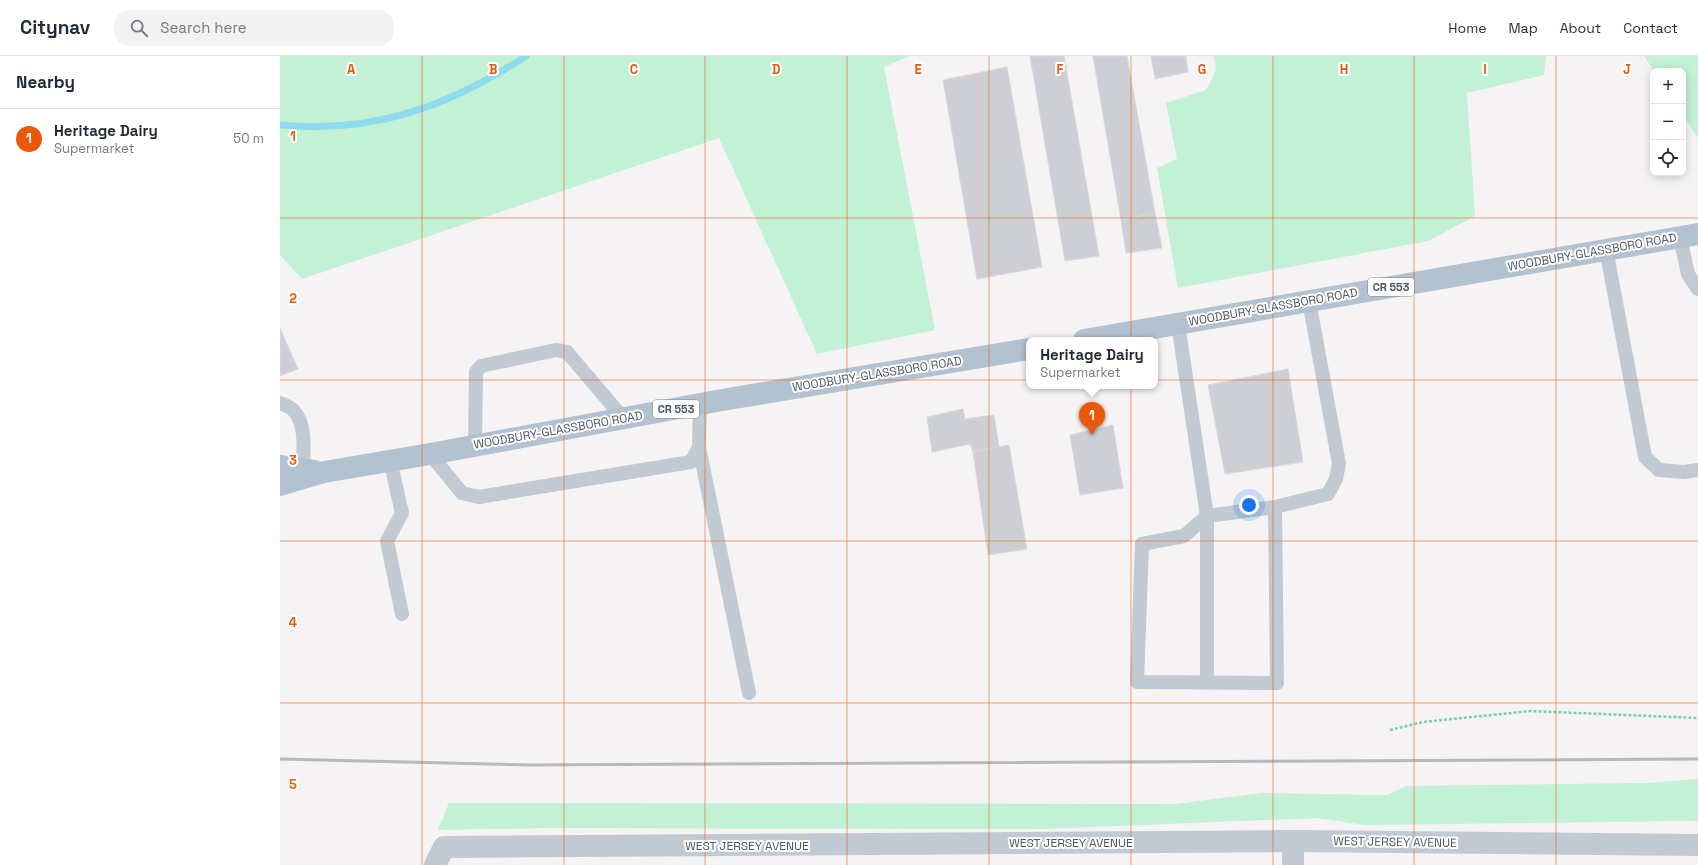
<!DOCTYPE html>
<meta charset="utf-8">
<style>
body{margin:0;font-family:"Space Grotesk",sans-serif;background:#f2f2f3;color:#1f2937}
.controls{position:absolute;right:12px;top:12px;display:grid;overflow:hidden;border-radius:8px;box-shadow:0 2px 10px #0003}
.controls button{width:36px;height:36px;display:grid;place-items:center;padding:0;border:0;border-bottom:1px solid #e0e1e3;background:#fff;color:#1f2937;font:20px sans-serif}
.you{position:absolute;left:969px;top:449px;width:14px;height:14px;margin:-10px;border:3px solid #fff;border-radius:50%;background:#1a73e8;box-shadow:0 0 0 6px #1a73e833}
.badge{display:grid;place-items:center;width:26px;height:26px;border-radius:50%;background:#ea580c;color:#fff;font-size:13px;font-weight:700}
.pin{position:absolute;translate:-50% -33px;filter:drop-shadow(0 1px 2px #0008)}
.pin::after{content:'';position:absolute;top:21px;width:14px;height:12px;background:inherit;clip-path:polygon(0 0,100% 0,50% 100%)}
.popup{position:absolute;left:746px;top:281px;width:132px;height:52px;box-sizing:border-box;display:grid;place-content:center;border-radius:8px;background:#fff;filter:drop-shadow(0 1px 3px #0005);font-size:13px;white-space:nowrap;color:#747a83}
.popup b{font-size:15px;color:#1f2937}
.popup::after{content:'';position:absolute;left:50%;top:100%;margin-left:-8px;border:8px solid transparent;border-top-color:#fff}
.list{margin:0;padding:0;list-style:none}
h2{display:flex;justify-content:space-between;align-items:center;height:52px;margin:0;padding:0 16px;font-size:17px}
h2 small{font-size:13px;font-weight:400;color:#747a83}
.list li{display:grid;grid-template-columns:26px 1fr auto;gap:12px;align-items:center;box-sizing:border-box;height:60px;padding:0 16px;border-top:1px solid #e0e1e3}
.list b{display:block;font-size:15px;white-space:nowrap}
.list p{margin:0;font-size:13px;white-space:nowrap;color:#747a83}
.list em{font-size:13px;font-style:normal;color:#747a83}
.icon{flex:none;width:22px;height:22px;fill:none;stroke:currentColor;stroke-width:2;stroke-linecap:round;stroke-linejoin:round}
.map{position:relative;flex:none;width:1418px;height:809px;overflow:hidden}
header{display:flex;align-items:center;gap:24px;box-sizing:border-box;height:56px;padding:0 20px;background:#fff;border-bottom:1px solid #e0e1e3}
header strong{font-size:19px}
nav{display:flex;gap:22px;margin-inline-start:auto;font-size:14px}
.search{width:280px;height:36px;background:#f2f2f3;display:flex;align-items:center;gap:10px;box-sizing:border-box;padding:0 14px;border-radius:16px;color:#747a83;font-size:15px}
main{display:flex}
aside{flex:1;background:#fff}
.map>svg:first-child{display:block}
</style>
<header>
<strong>Citynav</strong>
<div class="search"><svg class="icon" aria-label="search" viewBox="0 0 24 24"><circle cx="10" cy="10" r="6"/><path d="M15 15l6 6"/></svg>Search here</div>
<nav><a>Home</a><a>Map</a><a>About</a><a>Contact</a></nav>
</header>
<main>
<aside>
<h2>Nearby<small></small></h2>
<ul class="list">
<li><span class="badge">1</span><div><b>Heritage Dairy</b><p>Supermarket</p></div><em>50 m</em></li>
</ul>
</aside>
<div class="map">
<svg width="1418" height="809" viewBox="0 0 1418 809">
<rect width="100%" height="100%" fill="#f5f3f3"/>
<!-- green -->
<g fill="#c3f1d5">
<path d="M0,0H630L604,11L655,274L537,298L439,82L22,223L0,199Z"/>
<path d="M934,0H1266L1264,19L1187,37L1195,160L1148,185L898,232L877,112L897,103L886,47L926,34L936,14Z"/>
<path d="M1364,0H1418V82L1403,59V15H1374Z"/>
<path d="M1418,723V765L1084,769L1038,762L762,773L267,772L158,774L169,747L896,748L982,737L1107,739L1126,730L1370,727Z"/>
</g>
<g fill="none" stroke-linecap="round" stroke-linejoin="round">
<!-- stream -->
<path stroke="#90daee" stroke-width="7" d="M0,69C94,78 169,50 246,0"/>
</g>
<!-- building -->
<g fill="#cdcfd5" stroke="#d7d9de">
<path d="M750,0H784L819,200L785,205Z"/>
<path d="M813,0H847L875,157L841,164Z"/>
<path d="M871,0H906L908,16L875,23Z"/>
<path d="M727,11L762,211L697,223L663,24Z"/>
<path d="M875,157L882,192L846,197L841,164Z"/>
<path d="M0,272L18,313L0,320Z"/>
<path d="M1008,313L1023,406L945,418L928,329Z"/>
<path d="M683,353L685,363L714,359L719,391L693,396L690,388L652,396L647,361Z"/>
<path d="M833,369L843,432L800,439L790,379Z"/>
<path d="M729,389L747,493L708,499L693,396Z"/>
</g>
<g fill="none" stroke-linecap="round" stroke-linejoin="round">
<!-- path -->
<path stroke="#7ad0a6" stroke-width="2.5" stroke-dasharray="3 2" stroke-linecap="butt" d="M1110,674L1143,666L1250,655L1418,662"/>
<!-- lane -->
<g stroke="#c1cad2" stroke-width="14">
<path d="M1400,181L1408,218L1418,233"/>
<path d="M1326,193L1365,401L1379,414L1404,416L1418,414"/>
<path d="M898,268L927,460V626"/>
<path d="M0,347C4,349 11,351 14,355C27,369 23,396 23,414"/>
<path d="M195,390L196,316L201,310L276,294L287,296L343,362"/>
<path d="M419,391L469,637"/>
<path d="M150,398L182,437L199,441L411,406L419,391L420,348"/>
<path d="M110,404L122,457L107,485L122,558"/>
<path d="M995,451L927,460L904,480L862,488L857,626L997,627L995,451L1048,438L1056,423L1059,408L1029,245"/>
</g>
<!-- street -->
<g stroke="#c1cad2" stroke-width="22">
<path d="M1013,785V809"/>
<path d="M155,809L164,791L1013,785L1418,789"/>
</g>
<!-- primary -->
<g stroke="#b3c2d1" stroke-width="22">
<path d="M804,284L1418,178"/>
<path d="M0,410L34,415"/>
<path d="M0,429L44,416L150,398L442,344L749,293"/>
</g>
<!-- rail -->
<path stroke="#b5b8bd" stroke-width="3" d="M0,703L248,709L1418,703"/>
</g>
<!-- grid -->
<path fill="none" stroke="#e8590c" stroke-width="1" stroke-opacity="0.55" d="M142,0V809M284,0V809M425,0V809M567,0V809M709,0V809M851,0V809M993,0V809M1134,0V809M1276,0V809M0,162H1418M0,324H1418M0,485H1418M0,647H1418"/>
<g text-anchor="middle" dominant-baseline="central" stroke-width="4" stroke-linejoin="round" paint-order="stroke">
<!-- shield labels -->
<g fill="#fff" stroke="#808990" stroke-width="1">
<rect x="1088" y="222" width="46" height="18" rx="3"/>
<rect x="373" y="344" width="46" height="18" rx="3"/>
</g>
<g font-size="11" font-weight="bold" fill="#4a5661">
<text x="1111" y="231">CR 553</text>
<text x="396" y="353">CR 553</text>
</g>
<!-- street labels -->
<g font-size="12" fill="#4a5661" stroke="#fff">
<text transform="translate(1312 196) rotate(-10)">WOODBURY-GLASSBORO ROAD</text>
<text transform="translate(993 251) rotate(-10)">WOODBURY-GLASSBORO ROAD</text>
<text transform="translate(597 318) rotate(-9)">WOODBURY-GLASSBORO ROAD</text>
<text transform="translate(278 374) rotate(-10)">WOODBURY-GLASSBORO ROAD</text>
<text transform="translate(1115 786) rotate(1)">WEST JERSEY AVENUE</text>
<text x="791" y="787">WEST JERSEY AVENUE</text>
<text x="467" y="790">WEST JERSEY AVENUE</text>
</g>
</g>
<g font-size="13" text-anchor="middle" font-weight="bold" fill="#e8590c" stroke="#fff" stroke-width="4" stroke-linejoin="round" paint-order="stroke">
<text x="71" y="18">A</text>
<text x="213" y="18">B</text>
<text x="354" y="18">C</text>
<text x="496" y="18">D</text>
<text x="638" y="18">E</text>
<text x="780" y="18">F</text>
<text x="922" y="18">G</text>
<text x="1064" y="18">H</text>
<text x="1205" y="18">I</text>
<text x="1347" y="18">J</text>
<text x="13" y="85">1</text>
<text x="13" y="247">2</text>
<text x="13" y="409">3</text>
<text x="13" y="571">4</text>
<text x="13" y="733">5</text>
</g>
</svg>
<div class="controls">
<button>+</button>
<button>−</button>
<button><svg class="icon" aria-label="locate" viewBox="0 0 24 24"><circle cx="12" cy="12" r="6"/><path d="M12 2v4M12 18v4M2 12h4M18 12h4"/></svg></button>
</div>
<div class="you"></div>
<div class="pin badge" style="left:812px;top:379px">1</div>
<div class="popup"><b>Heritage Dairy</b>Supermarket</div>
</div>
</main>
